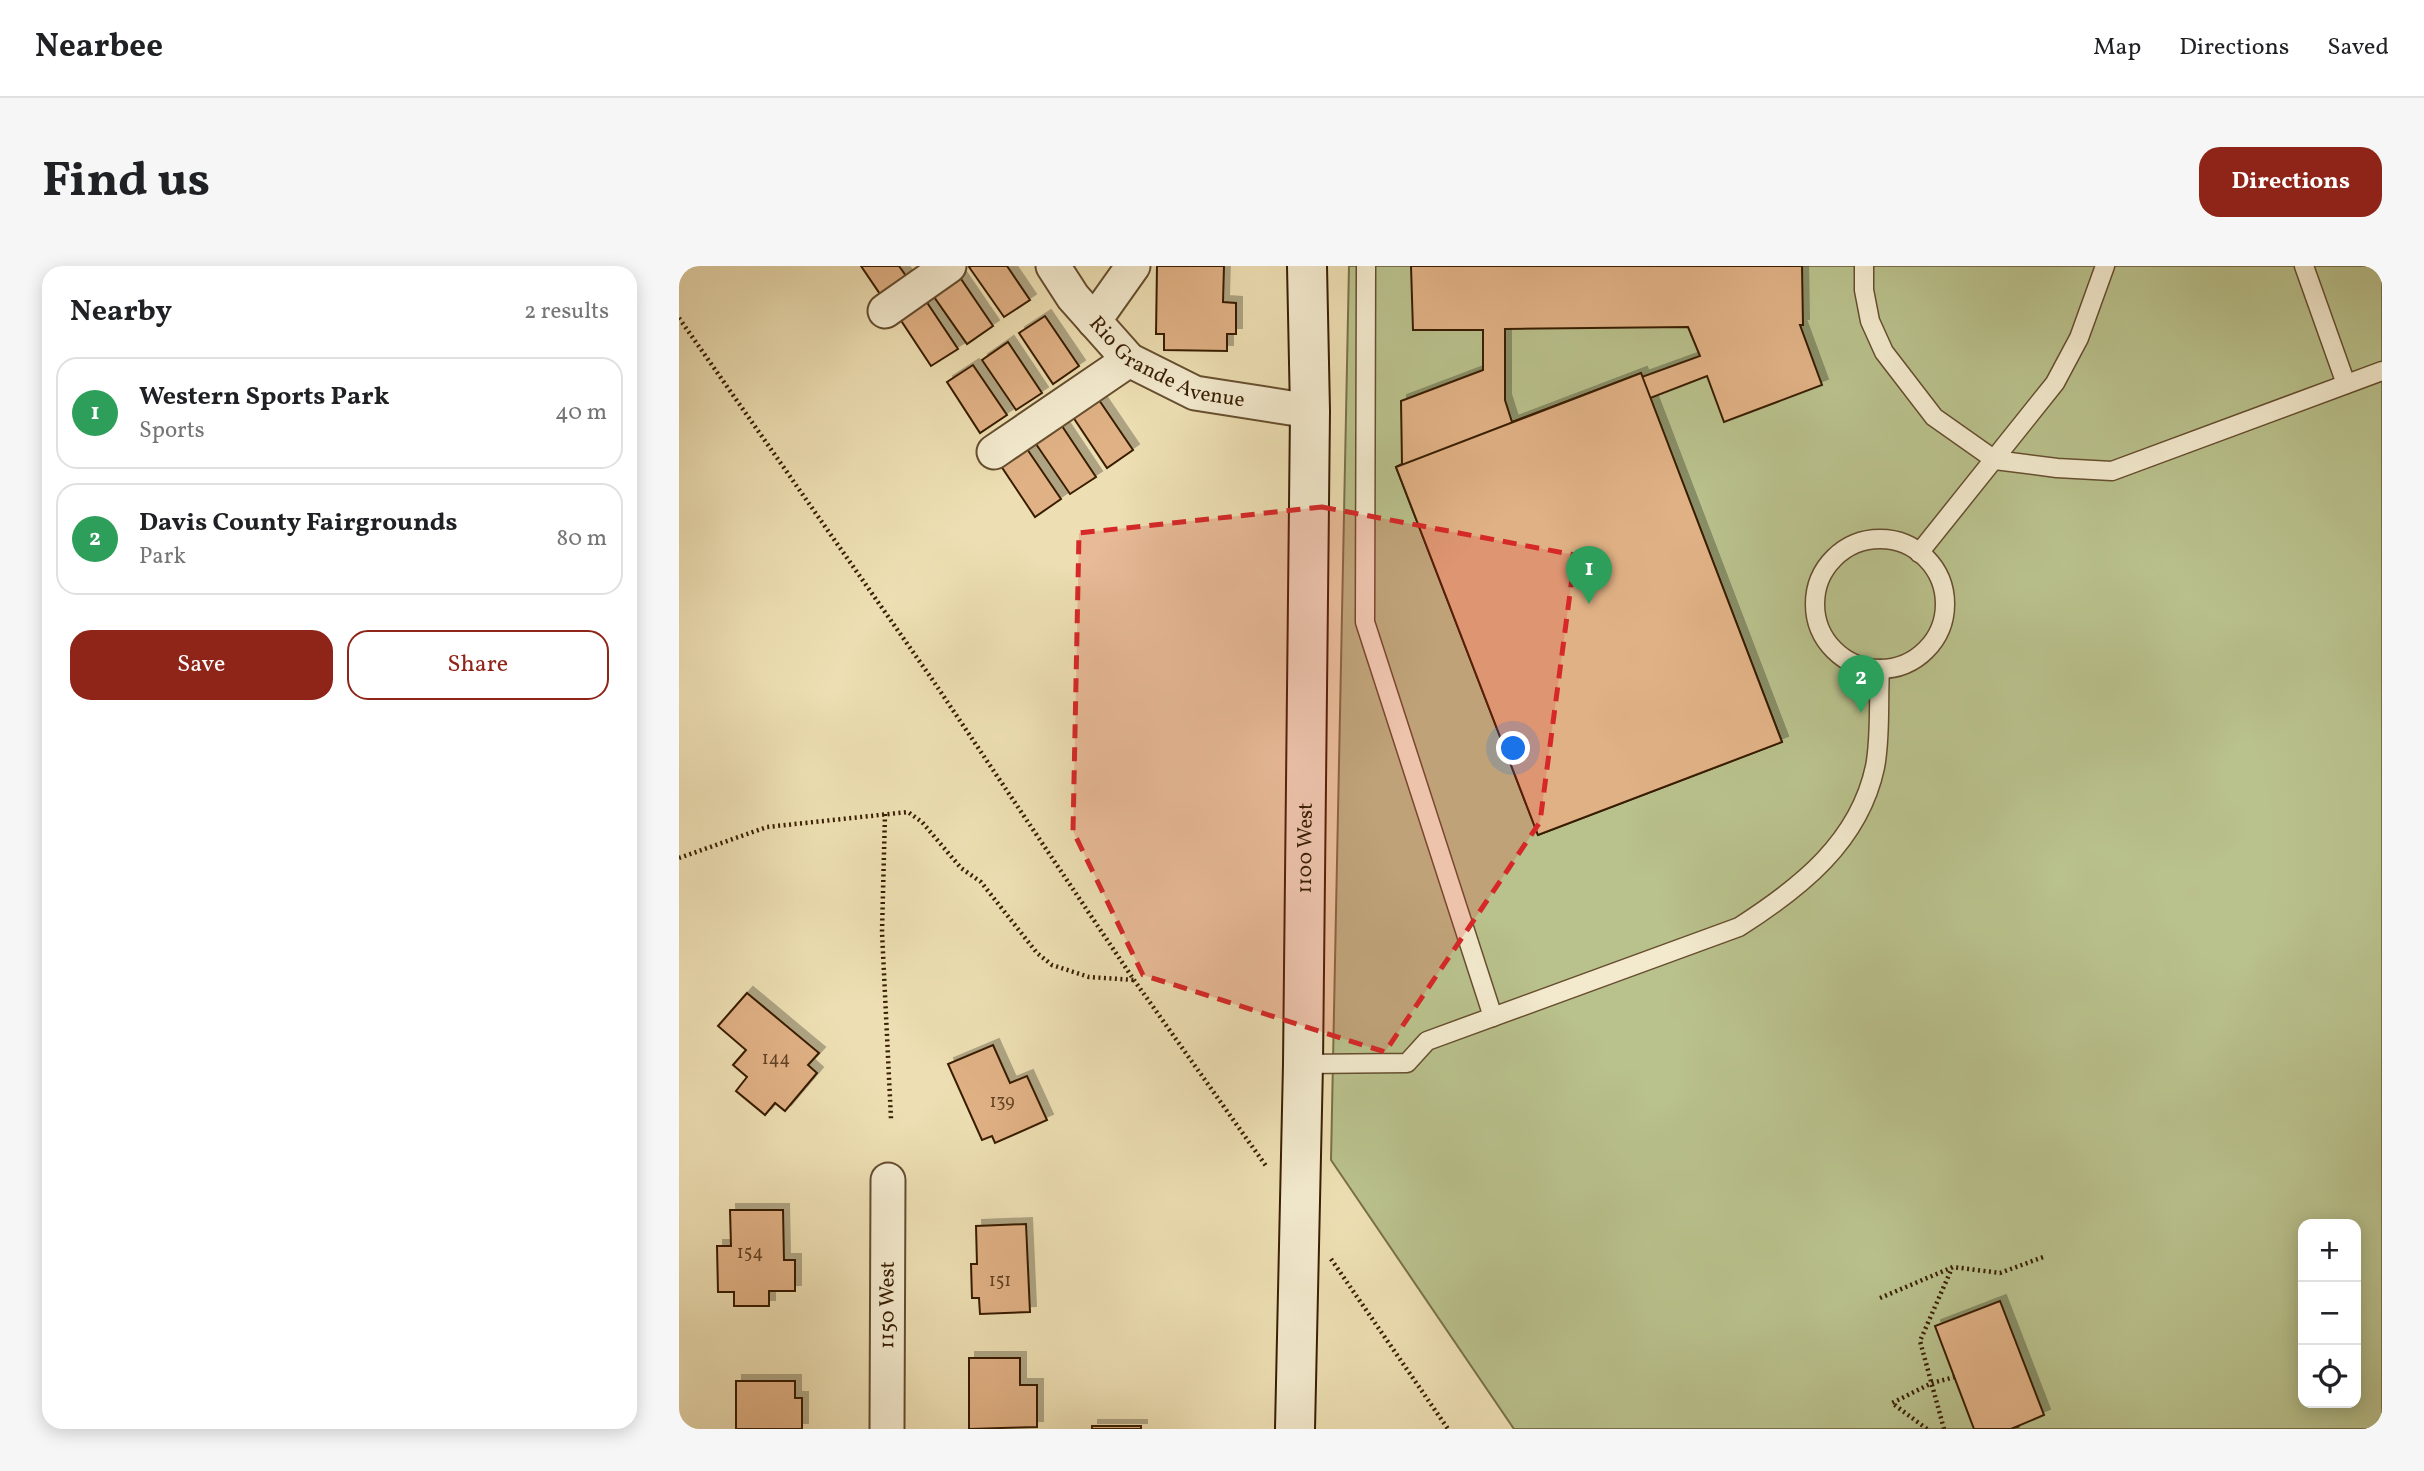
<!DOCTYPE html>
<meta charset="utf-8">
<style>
body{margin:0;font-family:Vollkorn,serif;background:#f6f6f6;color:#202124}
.controls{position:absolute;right:21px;bottom:21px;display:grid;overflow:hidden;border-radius:14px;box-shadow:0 4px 18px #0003}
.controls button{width:63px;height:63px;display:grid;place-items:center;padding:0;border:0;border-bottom:2px solid #e0e0e0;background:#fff;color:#202124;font:35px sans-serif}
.you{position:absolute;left:835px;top:483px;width:24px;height:24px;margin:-18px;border:5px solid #fff;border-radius:50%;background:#1a73e8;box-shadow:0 0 0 10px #1a73e833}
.badge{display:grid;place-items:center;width:46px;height:46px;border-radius:50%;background:#8f2418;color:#fff;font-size:23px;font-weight:700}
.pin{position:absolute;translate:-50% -58px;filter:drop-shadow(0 2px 4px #0008)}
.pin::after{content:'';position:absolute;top:37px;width:24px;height:21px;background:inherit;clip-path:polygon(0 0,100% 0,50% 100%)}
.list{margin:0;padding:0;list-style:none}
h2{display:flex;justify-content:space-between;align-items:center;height:91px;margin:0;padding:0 28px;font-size:30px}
h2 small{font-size:23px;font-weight:400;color:#757577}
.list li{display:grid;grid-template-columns:46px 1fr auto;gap:21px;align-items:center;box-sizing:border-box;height:112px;margin:0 14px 14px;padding:0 14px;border:2px solid #e0e0e0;border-radius:21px}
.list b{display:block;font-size:26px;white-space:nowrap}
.list p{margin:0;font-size:23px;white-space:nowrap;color:#757577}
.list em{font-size:23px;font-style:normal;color:#757577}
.actions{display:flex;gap:14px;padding:21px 28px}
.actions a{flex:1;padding:16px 0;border:2px solid #8f2418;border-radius:21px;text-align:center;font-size:24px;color:#8f2418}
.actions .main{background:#8f2418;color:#fff}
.icon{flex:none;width:38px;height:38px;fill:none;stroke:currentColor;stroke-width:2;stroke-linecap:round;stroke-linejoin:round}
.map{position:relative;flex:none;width:1703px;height:1163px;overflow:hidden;border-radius:21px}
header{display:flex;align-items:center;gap:42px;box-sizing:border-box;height:98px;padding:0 35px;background:#fff;border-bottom:2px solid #e0e0e0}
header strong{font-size:33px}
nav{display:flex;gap:38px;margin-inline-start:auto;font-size:24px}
.intro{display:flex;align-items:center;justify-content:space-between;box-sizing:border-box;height:168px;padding:0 42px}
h1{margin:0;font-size:49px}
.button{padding:18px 32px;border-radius:21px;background:#8f2418;color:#fff;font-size:24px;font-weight:700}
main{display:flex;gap:42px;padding:0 42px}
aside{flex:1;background:#fff;border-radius:21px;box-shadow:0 4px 18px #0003}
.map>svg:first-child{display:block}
</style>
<header>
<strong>Nearbee</strong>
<nav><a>Map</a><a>Directions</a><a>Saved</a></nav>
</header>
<div class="intro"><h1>Find us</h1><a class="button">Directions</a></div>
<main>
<aside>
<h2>Nearby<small>2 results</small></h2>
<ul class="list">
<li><span class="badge" style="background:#2e9e5b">1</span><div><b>Western Sports Park</b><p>Sports</p></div><em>40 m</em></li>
<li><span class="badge" style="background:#2e9e5b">2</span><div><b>Davis County Fairgrounds</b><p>Park</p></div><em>80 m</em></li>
</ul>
<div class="actions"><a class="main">Save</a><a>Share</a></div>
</aside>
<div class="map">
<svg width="1703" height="1163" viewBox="0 0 1703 1163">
<defs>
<filter id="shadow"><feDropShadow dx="6" dy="-6" stdDeviation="0" flood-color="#0004"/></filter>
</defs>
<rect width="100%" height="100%" fill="#eddfb3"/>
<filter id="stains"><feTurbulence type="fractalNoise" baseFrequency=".00286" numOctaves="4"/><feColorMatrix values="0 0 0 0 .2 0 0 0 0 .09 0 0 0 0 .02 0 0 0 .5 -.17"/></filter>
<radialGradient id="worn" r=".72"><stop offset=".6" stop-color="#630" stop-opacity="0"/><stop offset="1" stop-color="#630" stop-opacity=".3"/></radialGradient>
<!-- green -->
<path fill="#b9c18c" stroke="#797048" stroke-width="2" fill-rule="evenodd" d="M670,0H1703V1163H835L652,894ZM1624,958H1677V1137H1624Z"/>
<!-- building -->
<g fill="#e0b185" stroke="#391e03" stroke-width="2" fill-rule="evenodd" filter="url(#shadow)">
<path d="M182,0H220L227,10L201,28Z"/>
<path d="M292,0H328L351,34L325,51L290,1Z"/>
<path d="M478,0H545L544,36L557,37V68H548V85L485,84V68H477Z"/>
<path d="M732,0H1123L1124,59H1121L1143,119L1045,156L1028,110L971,132L1103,476L859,569L717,201L723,198L722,135L804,104V64H734ZM1009,61L1021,90L963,111L962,107L833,156L826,134V63Z"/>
<path d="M280,10L314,60L288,78L253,28Z"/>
<path d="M245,32L279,83L252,100L219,50Z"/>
<path d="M366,50L400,100L374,118L340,67Z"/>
<path d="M329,76L363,127L337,144L303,94Z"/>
<path d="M294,99L328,149L301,167L268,116Z"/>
<path d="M962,107L1103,476L859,569L717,201Z"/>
<path d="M420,134L454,184L428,202L394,151Z"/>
<path d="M383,160L417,211L391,228L357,178Z"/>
<path d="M348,183L382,233L356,251L322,200Z"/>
<path d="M68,727L140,787L129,799L138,807L106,845L96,837L86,849L57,825L68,811L54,799L67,784L39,760Z"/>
<path d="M314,779L331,817L348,810L368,854L316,877L313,870L303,874L269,798Z"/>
<path d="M51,944H104L105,994H116V1025H90V1040H55V1026H39L38,980H52Z"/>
<path d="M347,958L351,1046L301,1048L300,1032H293L292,998H298L297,960Z"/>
<path d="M1321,1035L1365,1149L1332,1163H1295L1256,1060Z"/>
<path d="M290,1092H341V1119H358V1161L290,1163Z"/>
<path d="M57,1115H116V1132H123V1163H57Z"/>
<rect x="413" y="1160" width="49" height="3"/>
</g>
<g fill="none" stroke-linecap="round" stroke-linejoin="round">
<defs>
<g id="lane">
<path d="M687,0L686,356L814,751"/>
<path d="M1185,0V24L1191,55L1205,86L1255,151L1316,194L1378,202L1433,205L1703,105"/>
<path d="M1625,0L1667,118"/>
<circle cx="1201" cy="338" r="65"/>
<path d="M1240,287L1376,117L1400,72L1426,0"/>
<path d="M624,798L728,797L748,775L1060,661C1121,622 1180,576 1196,501C1202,470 1199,435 1201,403"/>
</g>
<g id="street">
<path id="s1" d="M374,0L394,31L450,94L516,127L631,145"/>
<path d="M206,45L270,0"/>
<path d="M415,55L454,0"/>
<path d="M315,186L450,94"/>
<path id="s2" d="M208,1163L209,914"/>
</g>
<g id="secondary">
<path id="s3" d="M616,1163L624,798L631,145L628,0"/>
</g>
</defs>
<!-- lane casing -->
<use href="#lane" stroke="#664e2f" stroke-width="21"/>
<!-- street casing -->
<use href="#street" stroke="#664e2f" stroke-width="37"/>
<!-- secondary casing -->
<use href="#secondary" stroke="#391e03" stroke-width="42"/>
<!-- path -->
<g stroke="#391e03" stroke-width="4.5" stroke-dasharray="2 3.5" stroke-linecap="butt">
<path d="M0,52L255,416L455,714L587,900"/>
<path d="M206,548L203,666L212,853"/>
<path d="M0,592L88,561L229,546L243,556L282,602L302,616L358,687L373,699L410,711L455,714"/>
<path d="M652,993L769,1163"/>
<path d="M1201,1032L1274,1001L1321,1007L1367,990"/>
<path d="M1338,1160L1339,1163"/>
<path d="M1248,1163L1213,1137L1253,1117L1276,1111"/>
<path d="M1265,1163L1241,1075L1273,1002"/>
</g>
<!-- lane -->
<use href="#lane" stroke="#f3eace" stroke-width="18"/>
<!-- street -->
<use href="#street" stroke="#f3eace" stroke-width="33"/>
<!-- secondary -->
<use href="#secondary" stroke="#f3eace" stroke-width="38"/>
</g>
<!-- marked area -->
<path fill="#d62828" fill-opacity="0.2" stroke="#d62828" stroke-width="5" stroke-dasharray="14 9" stroke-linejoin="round" d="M643,241L896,289L861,556L706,786L464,709L394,565L400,267Z"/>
<g text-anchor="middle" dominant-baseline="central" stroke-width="5" stroke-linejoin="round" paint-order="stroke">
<!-- number labels -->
<g font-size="18" fill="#634324">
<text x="97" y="793">144</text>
<text x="323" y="836">139</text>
<text x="71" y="987">154</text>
<text x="321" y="1015">151</text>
</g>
<!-- street labels -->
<g font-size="21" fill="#391e03" stroke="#f3eace">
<text stroke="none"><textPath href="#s1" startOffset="156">Rio Grande Avenue</textPath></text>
<text stroke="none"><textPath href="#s3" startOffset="581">1100 West</textPath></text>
<text stroke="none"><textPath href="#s2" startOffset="124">1150 West</textPath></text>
</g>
</g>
<rect width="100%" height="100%" filter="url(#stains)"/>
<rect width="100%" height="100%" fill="url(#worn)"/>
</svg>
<div class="controls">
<button>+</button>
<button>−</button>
<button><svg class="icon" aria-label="locate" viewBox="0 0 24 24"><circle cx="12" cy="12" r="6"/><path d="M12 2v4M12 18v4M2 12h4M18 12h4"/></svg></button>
</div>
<div class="you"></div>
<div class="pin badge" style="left:910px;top:338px;background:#2e9e5b">1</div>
<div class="pin badge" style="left:1182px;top:447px;background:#2e9e5b">2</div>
</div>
</main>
